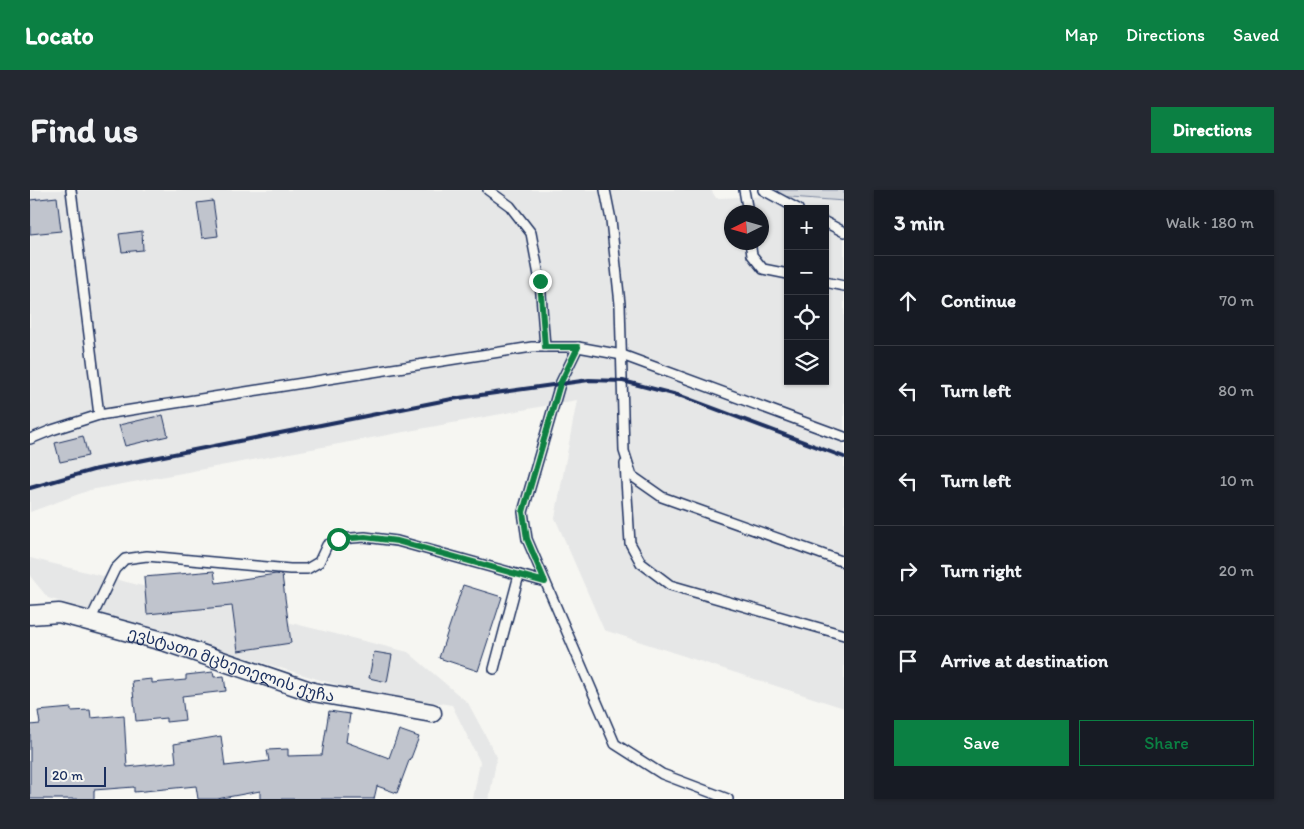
<!DOCTYPE html>
<meta charset="utf-8">
<style>
body{margin:0;font-family:Itim,"Noto Sans Georgian",sans-serif;background:#242831;color:#f1f3f6}
.controls{position:absolute;right:15px;top:15px;display:grid;overflow:hidden;border-radius:0px;box-shadow:0 1px 4px #0004}
.controls button{width:45px;height:45px;display:grid;place-items:center;padding:0;border:0;border-bottom:1px solid #363941;background:#171b24;color:#f1f3f6;font:25px sans-serif}
.compass{position:absolute;left:694px;top:15px;width:45px;height:45px;border-radius:50%;background:#171b24;box-shadow:0 1px 4px #0004;rotate:265deg}
.scale{position:absolute;left:15px;bottom:12px;width:61px;box-sizing:border-box;padding-left:5px;border:2px solid #1b2f5e;border-top:0;font-size:14px;line-height:18px;white-space:nowrap;color:#1b2f5e;-webkit-text-stroke:4px #f6f6f2;paint-order:stroke}
.stop{position:absolute;width:15px;height:15px;margin:-11px;border:4px solid #0b8043;border-radius:50%;background:#fff}
.stop.end{background:#0b8043;border-color:#fff;box-shadow:0 1px 5px #0008}
.list{margin:0;padding:0;list-style:none}
h2{display:flex;justify-content:space-between;align-items:center;height:65px;margin:0;padding:0 20px;font-size:21px}
h2 small{font-size:16px;font-weight:400;color:#9ea1a6}
.list li{display:grid;grid-template-columns:32px 1fr auto;gap:15px;align-items:center;box-sizing:border-box;height:90px;padding:0 20px;border-top:1px solid #363941}
.list b{display:block;font-size:19px;white-space:nowrap}
.list em{font-size:16px;font-style:normal;color:#9ea1a6}
.actions{display:flex;gap:10px;padding:15px 20px}
.actions a{flex:1;padding:11px 0;border:1px solid #0b8043;border-radius:0px;text-align:center;font-size:18px;color:#0b8043}
.actions .main{background:#0b8043;color:#fff}
.icon{flex:none;width:28px;height:28px;fill:none;stroke:currentColor;stroke-width:2;stroke-linecap:round;stroke-linejoin:round}
.map{position:relative;flex:none;width:814px;height:609px;overflow:hidden;border-radius:0px}
header{display:flex;align-items:center;gap:30px;box-sizing:border-box;height:70px;padding:0 25px;background:#0b8043;color:#fff}
header strong{font-size:24px}
nav{display:flex;gap:28px;margin-inline-start:auto;font-size:18px}
.intro{display:flex;align-items:center;justify-content:space-between;box-sizing:border-box;height:120px;padding:0 30px}
h1{margin:0;font-size:35px}
.button{padding:12px 22px;border-radius:0px;background:#0b8043;color:#fff;font-size:18px;font-weight:700}
main{display:flex;gap:30px;padding:0 30px}
aside{flex:1;background:#171b24;border-radius:0px;box-shadow:0 1px 4px #0004}
.map>svg:first-child{display:block}
</style>
<header>
<strong>Locato</strong>
<nav><a>Map</a><a>Directions</a><a>Saved</a></nav>
</header>
<div class="intro"><h1>Find us</h1><a class="button">Directions</a></div>
<main>
<div class="map">
<svg width="814" height="609" viewBox="0 0 814 609">
<rect width="100%" height="100%" fill="#f6f6f2"/>
<filter id="ink" filterUnits="userSpaceOnUse"><feTurbulence type="fractalNoise" baseFrequency=".02" numOctaves="2"/><feDisplacementMap in="SourceGraphic" scale="10" xChannelSelector="R" yChannelSelector="G"/><feConvolveMatrix kernelMatrix="1 2 1 2 8 2 1 2 1" color-interpolation-filters="sRGB"/></filter>
<g filter="url(#ink)">
<!-- built -->
<g fill="#e6e7e7" fill-rule="evenodd">
<path d="M0,0H681L686,8L747,6L814,11V518L574,440L525,328L547,210L60,300L0,322ZM758,19H795V191H758ZM702,22H732V52H702Z"/>
<path d="M0,368L378,462L438,513L467,567L459,609H443L450,572L422,515L324,500L18,408L0,386Z"/>
</g>
<!-- green -->
<path fill="#d6d9dd" stroke="#78849e" d="M747,0H814V11L747,6Z"/>
<!-- building -->
<g fill="#c0c4cd" stroke="#1b2f5e">
<path d="M27,7L31,41L0,44V10Z"/>
<path d="M183,11L188,46L172,48L167,13Z"/>
<path d="M112,41L113,60L92,62L89,44Z"/>
<path d="M133,225L138,246L95,256L89,235Z"/>
<path d="M53,246L58,266L30,272L25,253Z"/>
<path d="M184,381L186,393L246,384L252,385L261,453L208,461L202,416L117,424L114,387Z"/>
<path d="M433,395L472,407L448,481L409,468Z"/>
<path d="M344,462L362,465L357,492L339,488Z"/>
<path d="M183,482L184,487L194,486L196,501L152,506L155,530L136,532V528L106,531L102,491L122,489V493L156,490V485Z"/>
<path d="M41,518V521L60,520L61,528L94,525L97,577L146,572L144,554L191,546L195,576L239,571L237,560L258,559V566L292,565L299,521L320,524L316,552L359,568L369,540L389,547L381,568H380L367,603L347,596L344,609H230V601L187,609H168L166,596L104,602V597L64,600V609H0V535L10,534L8,521Z"/>
</g>
<g fill="none" stroke-linecap="round" stroke-linejoin="round">
<defs>
<g id="lane">
<path d="M41,0L69,225"/>
<path d="M458,0L480,16L501,43L510,91L515,157"/>
<path d="M575,0L581,30L590,114L594,261L602,286L632,307L814,372"/>
<path d="M714,0L718,22"/>
<path d="M733,0L768,19"/>
<path d="M795,32L814,42"/>
<path d="M720,52L722,65L733,79L758,84"/>
<path d="M795,92L814,96"/>
<path d="M548,157L530,194L493,322L497,349L585,554L632,584L698,609"/>
<path d="M0,249L22,240L69,225L502,157H548L592,165L814,247"/>
<path d="M595,274L600,353L611,373L640,395L814,445"/>
<path d="M60,431L85,379L95,369L117,366L260,379H277L289,372L297,355L309,349L335,347L367,351L515,392"/>
<path d="M464,479L489,385"/>
</g>
<g id="street">
<path id="s1" d="M0,425L29,423L136,452L283,502L402,523"/>
</g>
</defs>
<!-- lane casing -->
<use href="#lane" stroke="#1b2f5e" stroke-width="12"/>
<!-- street casing -->
<use href="#street" stroke="#1b2f5e" stroke-width="21"/>
<!-- lane -->
<use href="#lane" stroke="#f6f6f2" stroke-width="9"/>
<!-- street -->
<use href="#street" stroke="#f6f6f2" stroke-width="18"/>
<!-- rail -->
<path stroke="#1b2f5e" stroke-width="4" d="M0,298L63,280L422,209L559,190L593,191L651,206L814,267"/>
</g>
</g>
<g fill="none" stroke-linecap="round" stroke-linejoin="round" filter="url(#ink)">
<!-- route -->
<path stroke="#0b8043" stroke-width="6" d="M308,349L335,347L367,351L515,392L497,349L493,322L530,194L548,157H515L510,91"/>
</g>
<g text-anchor="middle" dominant-baseline="central" stroke-width="5" stroke-linejoin="round" paint-order="stroke">
<!-- street labels -->
<g font-size="16" fill="#1b2f5e" stroke="#f6f6f2">
<text stroke="none"><textPath href="#s1" startOffset="209">ევსტათი მცხეთელის ქუჩა</textPath></text>
</g>
</g>
</svg>
<div class="controls">
<button>+</button>
<button>−</button>
<button><svg class="icon" aria-label="locate" viewBox="0 0 24 24"><circle cx="12" cy="12" r="6"/><path d="M12 2v4M12 18v4M2 12h4M18 12h4"/></svg></button>
<button><svg class="icon" aria-label="layers" viewBox="0 0 24 24"><path d="M12 4l9 5-9 5-9-5zM3 14l9 5 9-5"/></svg></button>
</div>
<svg class="compass" viewBox="-18 -18 36 36"><path d="M0-13l5 13h-10z" fill="#e53935"/><path d="M0 13l5-13h-10z" fill="#9ea1a6"/></svg>
<div class="scale">20 m</div>
<div class="stop" style="left:308px;top:349px"></div>
<div class="stop end" style="left:510px;top:91px"></div>
</div>
<aside>
<h2>3 min<small>Walk · 180 m</small></h2>
<ul class="list">
<li><svg class="icon" aria-label="ahead" viewBox="0 0 24 24"><path d="M12 20V5M6 11l6-6 6 6"/></svg><div><b>Continue</b></div><em>70 m</em></li>
<li><svg class="icon" aria-label="left" viewBox="0 0 24 24"><path d="M17 20v-9H6M10 6l-5 5 5 5"/></svg><div><b>Turn left</b></div><em>80 m</em></li>
<li><svg class="icon" aria-label="left" viewBox="0 0 24 24"><path d="M17 20v-9H6M10 6l-5 5 5 5"/></svg><div><b>Turn left</b></div><em>10 m</em></li>
<li><svg class="icon" aria-label="right" viewBox="0 0 24 24"><path d="M7 20v-9h11M14 6l5 5-5 5"/></svg><div><b>Turn right</b></div><em>20 m</em></li>
<li><svg class="icon" aria-label="arrive" viewBox="0 0 24 24"><path d="M6 21V4h12l-3 4 3 4H6"/></svg><div><b>Arrive at destination</b></div></li>
</ul>
<div class="actions"><a class="main">Save</a><a>Share</a></div>
</aside>
</main>
